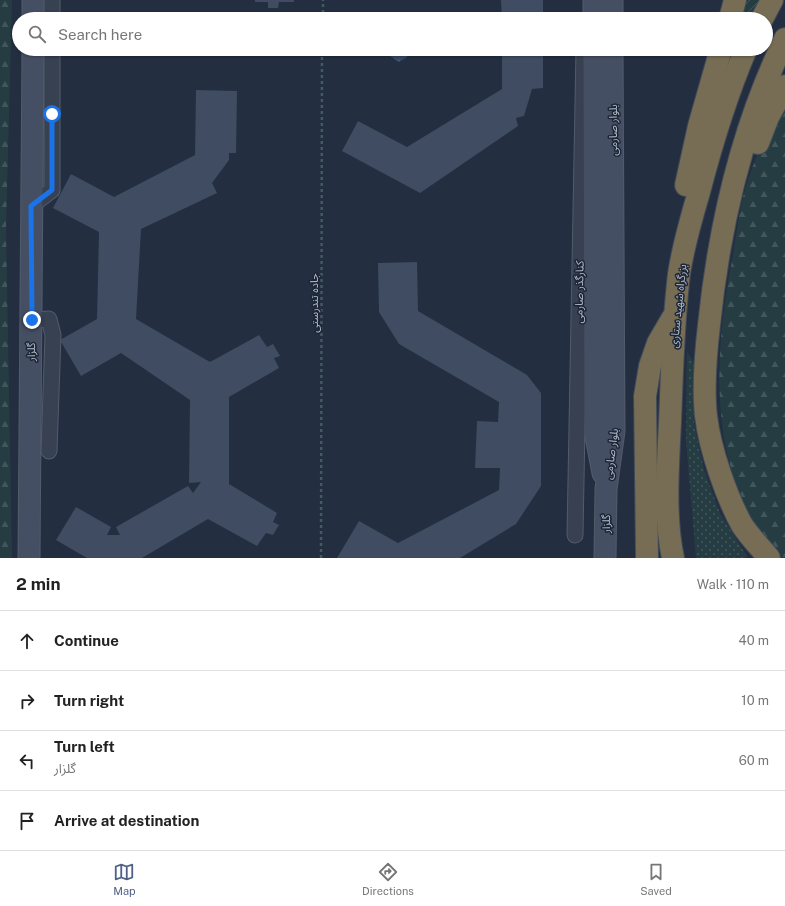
<!DOCTYPE html>
<meta charset="utf-8">
<style>
body{margin:0;font-family:"Public Sans","Noto Sans Arabic",sans-serif;background:#f2f2f2;color:#222}
.stop{position:absolute;width:12px;height:12px;margin:-9px;border:3px solid #1a73e8;border-radius:50%;background:#fff}
.stop.end{background:#1a73e8;border-color:#fff;box-shadow:0 1px 4px #0008}
.list{margin:0;padding:0;list-style:none}
h2{display:flex;justify-content:space-between;align-items:center;height:52px;margin:0;padding:0 16px;font-size:17px}
h2 small{font-size:13px;font-weight:400;color:#767676}
.list li{display:grid;grid-template-columns:26px 1fr auto;gap:12px;align-items:center;box-sizing:border-box;height:60px;padding:0 16px;border-top:1px solid #e0e0e0}
.list b{display:block;font-size:15px;white-space:nowrap}
.list p{margin:0;font-size:13px;white-space:nowrap;color:#767676}
.list em{font-size:13px;font-style:normal;color:#767676}
.icon{flex:none;width:22px;height:22px;fill:none;stroke:currentColor;stroke-width:2;stroke-linecap:round;stroke-linejoin:round}
.map{position:relative;flex:none;width:785px;height:558px;overflow:hidden}
.search{position:absolute;background:#fff;box-shadow:0 1px 3px #0004;left:12px;right:12px;top:12px;height:44px;display:flex;align-items:center;gap:10px;box-sizing:border-box;padding:0 14px;border-radius:22px;color:#767676;font-size:15px}
.sheet{height:292px;background:#fff}
nav{display:flex;justify-content:space-around;align-items:center;box-sizing:border-box;height:56px;border-top:1px solid #e0e0e0;background:#fff;font-size:11px;color:#767676}
nav a{display:grid;justify-items:center;gap:2px}
nav .on{color:#4f6185}
.map>svg:first-child{display:block}
</style>
<div class="map">
<svg width="785" height="558" viewBox="0 0 785 558">
<defs>
<pattern id="grass-dots" width="8" height="8" patternUnits="userSpaceOnUse"><rect width="8" height="8" fill="#253d42"/><path d="M2 2h.1M6 6h.1" fill="none" stroke="#42575c" stroke-width="1.8" stroke-linecap="round"/></pattern>
<pattern id="forest-firs" width="22" height="20" patternUnits="userSpaceOnUse"><rect width="22" height="20" fill="#253d42"/><path d="M5 1l3.5 6h-7zM16 11l3.5 6h-7z" fill="#42575c"/></pattern>
<pattern id="garden-furrows" width="10" height="10" patternUnits="userSpaceOnUse"><rect width="10" height="10" fill="#253d42"/><path d="M-1 1l2-2M0 10L10 0M9 11l2-2" fill="none" stroke="#42575c"/></pattern>
<pattern id="water-ripples" width="26" height="14" patternUnits="userSpaceOnUse"><rect width="26" height="14" fill="#364869"/><path d="M2 4q2-2 4 0t4 0M15 11q2-2 4 0t4 0" fill="none" stroke="#51607d"/></pattern>
</defs>
<rect width="100%" height="100%" fill="#232e41"/>
<!-- grass -->
<path fill="url(#grass-dots)" d="M687,352L694,363L693,400L694,424L704,470L720,513L748,558H696L686,440Z"/>
<!-- forest -->
<g fill="url(#forest-firs)">
<path d="M0,0H12L6,229L12,558H0Z"/>
<path d="M785,97V558H781C706,478 713,360 732,260C736,239 738,218 743,197C752,163 768,128 785,97Z"/>
</g>
<!-- garden -->
<path fill="url(#garden-furrows)" d="M743,0H761L750,19H737Z"/>
<!-- water -->
<path fill="url(#water-ripples)" d="M390,49H408L407,57L399,62L390,56Z"/>
<!-- building -->
<g fill="#3f4c61">
<path d="M255,0H294V2H279L278,8H268V2H255Z"/>
<path d="M501,0H543V19H502Z"/>
<path d="M502,49H543V88L532,89L524,116L516,118L518,126L420,193L342,151L358,121L407,147L502,89Z"/>
<path d="M196,90L237,91L236,153H229V160L212,183L217,193L141,229L136,319L210,362L259,335L267,347L273,344L280,356L274,358L279,368L229,397V484L277,513L273,522L279,525L273,535L266,533L257,546L208,519L142,558H87L56,540L76,507L111,527L107,535H120L116,527L188,486L193,493L201,482L189,483L190,400L121,353L81,376L60,340L97,319L99,232L53,208L71,174L114,197L195,155Z"/>
<path d="M417,262L418,311L527,375L541,393V486L516,524L460,558H337L359,521L398,543L499,490L500,468H475L477,421L498,422L499,402L399,344L379,312L378,263Z"/>
</g>
<g fill="none" stroke-linecap="round" stroke-linejoin="round">
<defs>
<g id="street">
<path d="M52,0V19"/>
<path d="M31,206L52,190V49"/>
<path d="M32,320L49,319L53,335L49,451"/>
<path d="M575,535L584,49"/>
</g>
<g id="secondary">
<path d="M33,19V0"/>
<path d="M594,19V0"/>
<path d="M612,19V0"/>
<path d="M594,49L595,431L603,473"/>
<path d="M29,558L33,49"/>
<path d="M605,558L606,489L614,431L612,49"/>
</g>
<g id="highway">
<path d="M730,19L735,0"/>
<path d="M762,19L772,0"/>
<path d="M758,143L768,117L785,86"/>
<path d="M686,185L699,126L721,49"/>
<path d="M647,558L645,396L650,366L658,343L672,319"/>
<path d="M673,558C664,517 668,464 670,422C672,373 673,323 679,274C683,247 691,219 699,192C712,142 726,96 746,49"/>
<path d="M769,558C760,547 749,536 742,525C726,496 710,449 706,416C703,390 706,351 709,325C719,228 742,127 785,39"/>
</g>
</defs>
<!-- street casing -->
<use href="#street" stroke="#525c6b" stroke-width="17"/>
<!-- secondary casing -->
<use href="#secondary" stroke="#525c6b" stroke-width="23"/>
<!-- highway casing -->
<use href="#highway" stroke="#3f4958" stroke-width="24"/>
<!-- path -->
<g stroke="#435a5f" stroke-width="2.5" stroke-dasharray="3 3" stroke-linecap="butt">
<path d="M323,19V0"/>
<path d="M321,558L322,49"/>
</g>
<!-- street -->
<use href="#street" stroke="#384151" stroke-width="15"/>
<!-- secondary -->
<use href="#secondary" stroke="#454f64" stroke-width="21"/>
<!-- highway -->
<use href="#highway" stroke="#776c54" stroke-width="22"/>
</g>
<g fill="none" stroke-linecap="round" stroke-linejoin="round">
<!-- route -->
<path stroke="#1a73e8" stroke-width="5" d="M32,320L31,206L52,190V114"/>
</g>
<g text-anchor="middle" dominant-baseline="central" stroke-width="3" stroke-linejoin="round" paint-order="stroke">
<!-- street labels -->
<g font-size="11" fill="#b4bccb" stroke="#1c2636">
<text transform="translate(613 130) rotate(-90)">بلوار صارمی</text>
<text transform="translate(579 292) rotate(-89)">کنارگذر صارمی</text>
<text transform="translate(314 303) rotate(-90)">جاده تندرستی</text>
<text transform="translate(678 306) rotate(-84)">بزرگراه شهید ستاری</text>
<text transform="translate(31 352) rotate(-89)">گلزار</text>
<text transform="translate(611 454) rotate(-83)">بلوار صارمی</text>
<text transform="translate(606 524) rotate(-89)">گلزار</text>
</g>
</g>
</svg>
<div class="stop" style="left:52px;top:114px"></div>
<div class="stop end" style="left:32px;top:320px"></div>
<div class="search"><svg class="icon" aria-label="search" viewBox="0 0 24 24"><circle cx="10" cy="10" r="6"/><path d="M15 15l6 6"/></svg>Search here</div>
</div>
<section class="sheet">
<h2>2 min<small>Walk · 110 m</small></h2>
<ul class="list">
<li><svg class="icon" aria-label="ahead" viewBox="0 0 24 24"><path d="M12 20V5M6 11l6-6 6 6"/></svg><div><b>Continue</b></div><em>40 m</em></li>
<li><svg class="icon" aria-label="right" viewBox="0 0 24 24"><path d="M7 20v-9h11M14 6l5 5-5 5"/></svg><div><b>Turn right</b></div><em>10 m</em></li>
<li><svg class="icon" aria-label="left" viewBox="0 0 24 24"><path d="M17 20v-9H6M10 6l-5 5 5 5"/></svg><div><b>Turn left</b><p>گلزار</p></div><em>60 m</em></li>
<li><svg class="icon" aria-label="arrive" viewBox="0 0 24 24"><path d="M6 21V4h12l-3 4 3 4H6"/></svg><div><b>Arrive at destination</b></div></li>
</ul>
</section>
<nav>
<a class="on"><svg class="icon" aria-label="map" viewBox="0 0 24 24"><path d="M3 6l6-2 6 2 6-2v14l-6 2-6-2-6 2zM9 4v14M15 6v14"/></svg>Map</a>
<a><svg class="icon" aria-label="directions" viewBox="0 0 24 24"><path d="M12 3l9 9-9 9-9-9zM9 14v-3h6M13 9l2 2-2 2"/></svg>Directions</a>
<a><svg class="icon" aria-label="saved" viewBox="0 0 24 24"><path d="M7 4h10v16l-5-4-5 4z"/></svg>Saved</a>
</nav>
